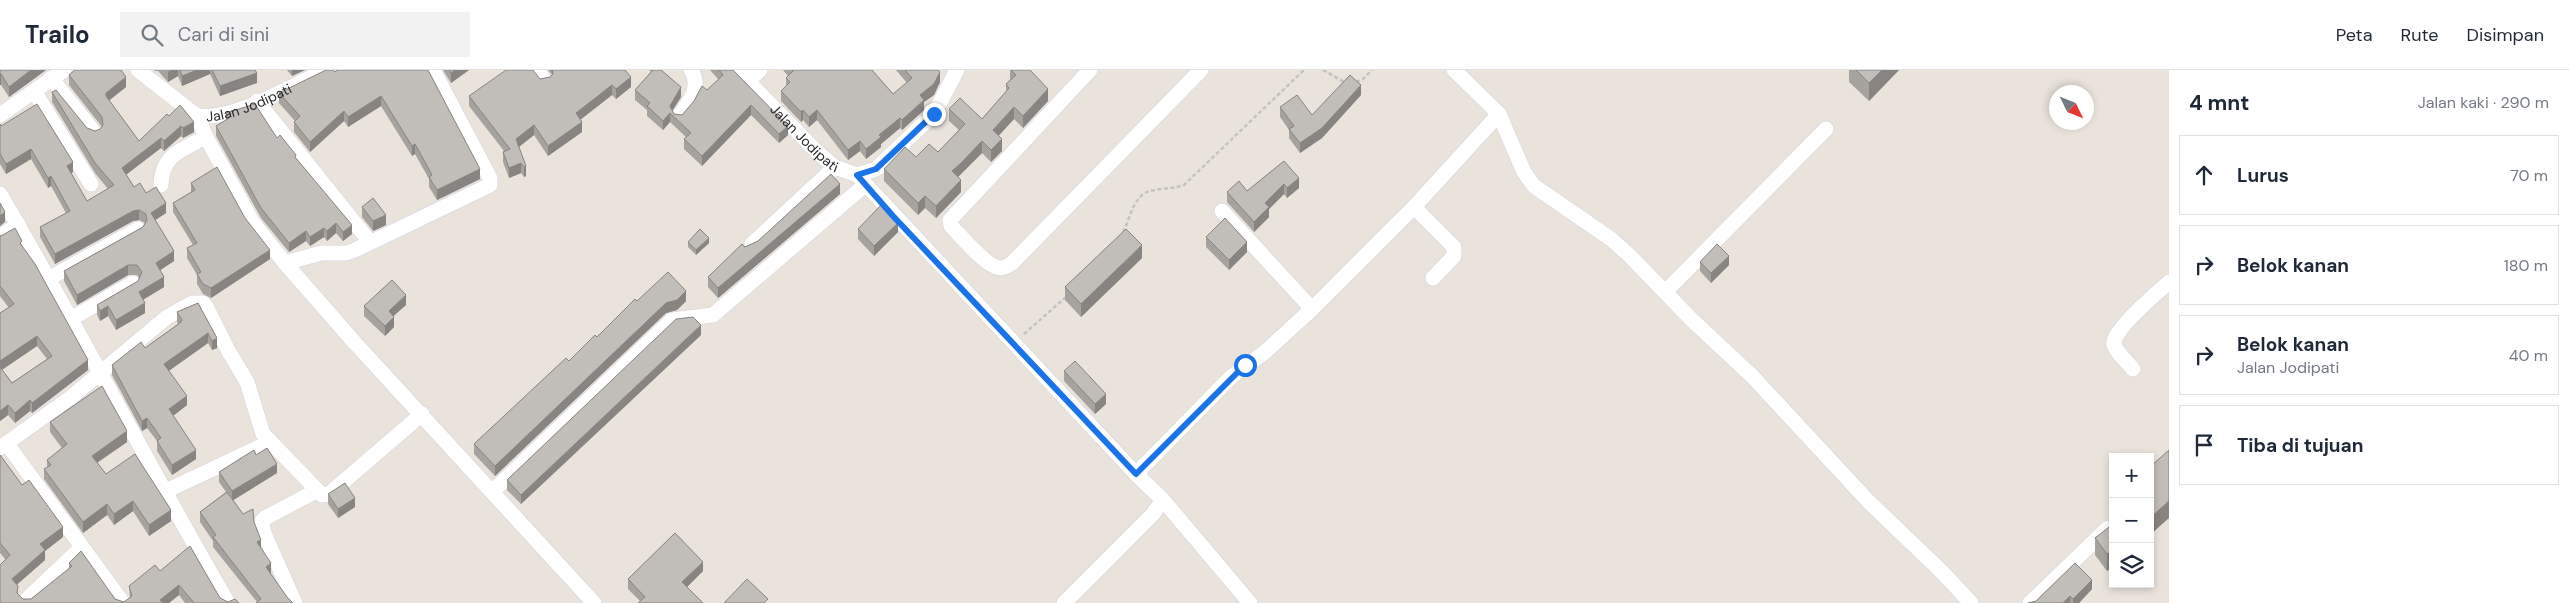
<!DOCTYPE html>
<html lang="id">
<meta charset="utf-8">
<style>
body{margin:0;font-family:"DM Sans",sans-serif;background:#f2f2f3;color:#1f2937}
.controls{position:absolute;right:15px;bottom:15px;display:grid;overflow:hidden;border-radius:0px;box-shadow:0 2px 8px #0003}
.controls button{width:45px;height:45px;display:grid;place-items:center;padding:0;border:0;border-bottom:1px solid #e0e1e3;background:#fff;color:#1f2937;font:25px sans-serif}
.compass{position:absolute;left:2049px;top:15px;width:45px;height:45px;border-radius:50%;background:#fff;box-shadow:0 2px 8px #0003;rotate:133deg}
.stop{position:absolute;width:15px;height:15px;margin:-11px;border:4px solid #1a73e8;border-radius:50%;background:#fff}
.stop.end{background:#1a73e8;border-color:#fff;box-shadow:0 1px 5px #0008}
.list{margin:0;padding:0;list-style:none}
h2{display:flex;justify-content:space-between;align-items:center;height:65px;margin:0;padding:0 20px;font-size:21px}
h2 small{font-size:16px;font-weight:400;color:#747a83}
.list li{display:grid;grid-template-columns:32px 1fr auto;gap:15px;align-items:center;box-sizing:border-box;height:80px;margin:0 10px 10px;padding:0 10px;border:1px solid #e0e1e3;border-radius:0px}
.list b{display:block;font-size:19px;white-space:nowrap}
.list p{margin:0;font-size:16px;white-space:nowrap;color:#747a83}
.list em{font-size:16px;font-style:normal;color:#747a83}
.icon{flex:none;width:28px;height:28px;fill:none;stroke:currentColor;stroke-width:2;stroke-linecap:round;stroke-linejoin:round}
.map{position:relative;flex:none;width:2169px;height:533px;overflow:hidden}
header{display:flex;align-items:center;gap:30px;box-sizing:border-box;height:70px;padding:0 25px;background:#fff;border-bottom:1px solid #e0e1e3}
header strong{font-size:24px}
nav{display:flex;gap:28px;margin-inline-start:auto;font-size:18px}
.search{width:350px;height:45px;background:#f2f2f3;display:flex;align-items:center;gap:12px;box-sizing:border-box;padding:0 18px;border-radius:0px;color:#747a83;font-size:19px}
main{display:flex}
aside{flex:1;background:#fff}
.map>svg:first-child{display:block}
</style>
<header>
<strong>Trailo</strong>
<div class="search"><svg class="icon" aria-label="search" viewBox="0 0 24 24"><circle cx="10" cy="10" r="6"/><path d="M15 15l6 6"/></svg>Cari di sini</div>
<nav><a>Peta</a><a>Rute</a><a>Disimpan</a></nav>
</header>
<main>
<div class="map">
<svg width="2169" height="533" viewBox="0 0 2169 533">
<rect width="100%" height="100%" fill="#e9e3db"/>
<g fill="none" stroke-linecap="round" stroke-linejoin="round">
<defs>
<g id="minor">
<path d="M138,0L197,46L206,67L253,153L285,193L355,273L594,533"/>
<path d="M537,0L544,10"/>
<path id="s1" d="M737,0L817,82L835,97L857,105L876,99L934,44L957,0"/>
<path d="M1090,0L950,150L951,156C961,166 987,198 1001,198C1005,198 1009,195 1012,193L1201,0"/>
<path d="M1454,0L1499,44L1524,102L1534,116L1611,169L1630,186L1691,249L1752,306L1868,431L1941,501L1971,533"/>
<path d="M51,8L94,62"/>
<path d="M748,11L760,0"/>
<path d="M34,21L91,114"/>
<path d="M257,31L370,172"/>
<path d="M0,45L64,0"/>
<path id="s2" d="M197,46C234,51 291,16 326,0"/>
<path d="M679,46C689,32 702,17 691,0"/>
<path d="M857,105L1136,404L1163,430L1153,444L1064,533"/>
<path d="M161,115C162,84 182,80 206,67"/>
<path d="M0,124C79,258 149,398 228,533"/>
<path d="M1414,137L1454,177V186L1433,208"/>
<path d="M1222,141L1312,239"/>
<path d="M0,167L18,154"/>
<path d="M752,174L835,97"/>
<path d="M285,193L321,183H346L355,180L490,115V108L433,0"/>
<path d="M48,209L138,159"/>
<path d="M1665,222L1826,59"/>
<path d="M71,249L133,213"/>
<path d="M2133,299C2127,292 2117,283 2114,275C2110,262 2159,221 2169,212"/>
<path d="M7,374L123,533"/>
<path d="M0,378L70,328L167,247L192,233H203L207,238L229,282L247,312L263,364L322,425L329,424L422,344"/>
<path d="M1136,404L1231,307L1265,282L1312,239L1414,137L1499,44"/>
<path d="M166,421L270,372"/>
<path d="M493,421L672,250L713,245L865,115"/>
<path d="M1163,430L1250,533"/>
<path d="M26,530L81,478"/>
<path d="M295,533L263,461L262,451L265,448L316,421"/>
<path d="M2030,533L2108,458"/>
</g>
</defs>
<!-- minor casing -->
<use href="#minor" stroke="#d1d3df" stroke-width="16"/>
<!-- path -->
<g stroke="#c3c3c3" stroke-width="2.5" stroke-dasharray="4 2.5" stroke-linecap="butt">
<path d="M1323,0L1346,13"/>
<path d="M1356,12L1363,9L1372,0"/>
<path d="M1123,162C1130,150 1133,125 1150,121C1161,118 1173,119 1184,115L1304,0"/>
<path d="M1024,264L1067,226"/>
</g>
<!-- minor -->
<use href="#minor" stroke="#fff" stroke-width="15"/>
</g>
<!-- wall -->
<g fill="#a6a39e" fill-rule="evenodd">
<path d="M0,0H46L9,27L1,15H0Z"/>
<path d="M154,0H255L257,13L220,26L210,4L182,16L178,6L168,12L158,1H155Z"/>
<path d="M287,0H305L292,6Z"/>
<path d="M428,0L480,109L437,130L429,117V109L415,84L412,86L381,36L348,57L344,51L310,82L294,62V52L295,51L279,33V23L335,2Z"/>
<path d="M443,0H469L451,13Z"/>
<path d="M548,0H625L631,17L616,29L612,25L580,50L582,62L548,86L534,65L519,77L526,106L524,107L521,103L509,108L503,92V82L504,81L469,36V26L540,9L550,7L552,5Z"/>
<path d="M649,0H662L681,27L672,41L674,44L682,45L719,10L710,0H733L788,65L779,73L751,45L702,96L684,79V69L686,67L670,52L663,60L647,46V40L635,30V20L651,2Z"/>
<path d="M783,0H872L893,24L907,13L896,0H938L940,12L934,25L924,32V40L902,60L900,58L881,74V77L866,89L860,81L848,90L817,50L809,57L803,50L801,52L781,31V21L786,16V8L788,6Z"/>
<path d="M1010,0H1030L1048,31L1023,58L1014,49L999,65L1002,81L991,92L982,83L958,107L961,122L936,148L925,138L918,145L884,111V99L916,87L938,82L959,60L949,51V39L982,49L1006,22V14L1010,10Z"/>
<path d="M1849,0H1899L1869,31L1849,12Z"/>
<path d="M69,5L126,17L109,30L139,71L169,46L194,62L183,68L181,66L164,81L161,78L126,104L134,117L146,123L166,143L155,150L174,191L160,200L164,217L143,230L145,243L116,260L108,246L100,251L97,245V235L138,211L139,208L137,205H128L77,235L64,211V201L143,157L145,153L139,150L133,151L55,194L40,167V157L66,143L51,116L48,118L31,89L6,104L0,94V54L1,56L73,102L71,103L87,131L108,119L95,103L52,32V22L87,58L95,61L100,59L102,57L69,15Z"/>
<path d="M1361,25L1322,68L1300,83L1289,68V60L1280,47V37L1312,45Z"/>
<path d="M226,43L277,68L296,88L352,164L343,171L336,163L327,171L324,167L310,176L306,171L289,182L261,148L216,66V56L226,50Z"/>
<path d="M1284,91L1299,118L1287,128L1284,124L1269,139V147L1254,162L1227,132V122L1247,121Z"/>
<path d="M191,113L245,148L270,189L211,228L203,224L197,214V205L187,188V178L193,175L173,142V133L191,122Z"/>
<path d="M840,124L718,228L708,217V207L745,177L758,171Z"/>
<path d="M362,137L386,155L373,161L362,147Z"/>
<path d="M858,159L898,162L874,186L858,169Z"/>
<path d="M0,165L22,177L88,300L32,343L30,341L15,353L8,345L0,351V243L9,238L0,226ZM37,276L47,289L12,313L2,300Z"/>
<path d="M1206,167L1247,182L1229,200L1206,177Z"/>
<path d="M688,172L709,173L696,185L688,177Z"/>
<path d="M1142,188L1081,247L1065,230V217Z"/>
<path d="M1700,192L1729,195L1711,213L1700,201Z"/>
<path d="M637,231H686L677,240L666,243L495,406L474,384V374L569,291Z"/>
<path d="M198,233L217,278L212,280L208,273L169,301L187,335L173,346L196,389L172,405L157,381V371L147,358L142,361L112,305V295L145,278L178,254L177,252V242Z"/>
<path d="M406,235L393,246L394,257L385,266L364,246V236Z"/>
<path d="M701,265L521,434L507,420V410Z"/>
<path d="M1064,301L1106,334L1095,344L1064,311Z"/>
<path d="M50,352L127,372L97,393L106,404L171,451L149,466L133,441L114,455L107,445L83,463L44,409V399L47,397V390L62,378L50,362Z"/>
<path d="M0,385L22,415L63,467L45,481V490L17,514L18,524L23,529H31L69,499V493L115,529L124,532L130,528L129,516L160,501L220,528L228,532L239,533H185L179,525L169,533H0L5,489L0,483Z"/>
<path d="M256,385L277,403L233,430L243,444L254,452L261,478L271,503L270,504L287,527L257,532L213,477V471L200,452V442L226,422L219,412V402Z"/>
<path d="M328,424L355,437L338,448L328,434Z"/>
<path d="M2113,454L2107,501L2095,485V468Z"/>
<path d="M703,501L687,517L640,531L628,519V509Z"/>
<path d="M2092,519L2079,533H2028L2036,531Z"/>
</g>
<!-- shaded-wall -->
<g fill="#878481">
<path d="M31,0H46L9,27V17Z"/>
<path d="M171,0H178V6L168,12V2Z"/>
<path d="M197,0H210V4L182,16V6Z"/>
<path d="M292,0H305L292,6Z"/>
<path d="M455,0H469L451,13V3Z"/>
<path d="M1882,0H1899L1869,31V13Z"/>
<path d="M940,2V12L934,25L924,32V40L902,60V50L920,25Z"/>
<path d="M257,3V13L220,26V16Z"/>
<path d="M1,4V15H0V5Z"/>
<path d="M126,7V17L106,33V23Z"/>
<path d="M631,7V17L616,29V19Z"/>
<path d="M612,15V25L576,53V43Z"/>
<path d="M1361,15V25L1322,68L1300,83V73Z"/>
<path d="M681,17V27L671,43H670V52L663,60V51L670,36Z"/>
<path d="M1048,19V31L1023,58V46Z"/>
<path d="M381,26V36L348,57V47Z"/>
<path d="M751,35V45L702,96V86Z"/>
<path d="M1014,37V49L993,72V60Z"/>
<path d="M803,40V50L801,52V42Z"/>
<path d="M817,40V50L809,57V47Z"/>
<path d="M344,41V51L310,82V72Z"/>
<path d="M900,48V58L881,74V77L866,89V79L879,65Z"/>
<path d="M194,52V62L183,68V58Z"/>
<path d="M582,52V62L548,86V76Z"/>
<path d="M534,55V65L516,79V69Z"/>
<path d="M181,56V66L164,81V71Z"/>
<path d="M788,56V65L779,73V64Z"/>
<path d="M161,68V78L122,108V98Z"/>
<path d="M1002,69V81L991,92V80Z"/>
<path d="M860,71V81L848,90V80Z"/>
<path d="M982,71V83L952,113V101Z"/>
<path d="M415,74V84L412,86V76Z"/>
<path d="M31,79V89L6,104V94Z"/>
<path d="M73,92V102L67,106V96Z"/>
<path d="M521,93V103L509,108V98Z"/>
<path d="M526,96V106L524,107V97Z"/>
<path d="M480,99V109L437,130V120Z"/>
<path d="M51,106V116L48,118V108Z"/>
<path d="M1299,108V118L1287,128V118Z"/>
<path d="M961,110V122L936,148V136Z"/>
<path d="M840,114V124L718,228V218Z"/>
<path d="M1284,114V124L1269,139V147L1254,162V152L1265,133Z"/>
<path d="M925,126V138L918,145V133Z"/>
<path d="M166,133V143L151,153V143Z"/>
<path d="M139,140V150L133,151L55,194V184L133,141Z"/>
<path d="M5,142V152L0,156V146Z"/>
<path d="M386,145V155L373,161V151Z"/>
<path d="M336,153V163L327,171V161Z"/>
<path d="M898,153V162L874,186V176Z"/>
<path d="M352,155V164L343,171V162Z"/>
<path d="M324,158V167L310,176V167Z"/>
<path d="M306,161V171L289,182V173Z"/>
<path d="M709,168V173L696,185V180Z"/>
<path d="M1247,172V182L1229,200V190Z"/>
<path d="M1142,175V188L1081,247V234Z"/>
<path d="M270,180V189L211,228V218Z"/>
<path d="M174,181V191L156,203V193Z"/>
<path d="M1729,186V195L1711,213V203Z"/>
<path d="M128,195V205L77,235V225Z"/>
<path d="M164,207V217L139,232V222Z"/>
<path d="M686,221V231L677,240L666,243L495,406V396L666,233Z"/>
<path d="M406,225V235L389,250V241Z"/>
<path d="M145,233V243L116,260V250Z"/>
<path d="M108,236V246L100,251V241Z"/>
<path d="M394,247V257L385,266V256Z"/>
<path d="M701,255V265L521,434V425Z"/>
<path d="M208,263V273L164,304V294Z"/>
<path d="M37,266V276L0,301V291Z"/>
<path d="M217,268V278L212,280V271Z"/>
<path d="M88,290V300L32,343V333Z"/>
<path d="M1106,324V334L1095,344V334Z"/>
<path d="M187,326V335L169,349V339Z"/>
<path d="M30,330V341L15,353V343Z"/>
<path d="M8,335V345L0,351V341Z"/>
<path d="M147,348V358L142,361V351Z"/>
<path d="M127,361V372L92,396V386Z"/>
<path d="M196,380V389L172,405V395Z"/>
<path d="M277,394V403L232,431V421Z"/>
<path d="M355,428V437L338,448V439Z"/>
<path d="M133,431V441L114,455V444Z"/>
<path d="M2169,431V448L2150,465V448Z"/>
<path d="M107,434V445L83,463V452Z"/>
<path d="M171,440V451L149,466V455Z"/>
<path d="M63,457V467L45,481V490L12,519V509L40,474Z"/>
<path d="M261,470V479L257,472Z"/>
<path d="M2113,480V497L2107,501V484Z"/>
<path d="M703,492V501L682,522V512Z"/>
<path d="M271,493V503L266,507V497Z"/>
<path d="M2092,510V519L2079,533H2073V529Z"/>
<path d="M179,515V525L169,533H160V530Z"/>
<path d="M2070,526V533H2063Z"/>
</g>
<!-- building -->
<g fill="#c1bdb8" stroke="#878481">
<path d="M0,0H31L9,17L1,4L0,5Z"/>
<path d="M75,0H121L126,7L106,23V26L139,71L167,44L169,46L180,35L194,52L183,58L181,56L164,71L161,68L122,98L134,117L140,113L146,123L156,117L166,133L151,143L174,181L156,193L164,207L139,222L145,233L116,250L108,236L100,241L97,235L138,211L142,202L137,195H128L77,225L64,201L143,157L147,150L146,144L139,140L133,141L55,184L40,157L70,141L51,106L48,108L31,79L6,94L0,84V54L1,56L37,34L73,92L67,96L87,131L114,115L95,93L52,22L56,20L87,58L95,61L100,59L103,55L102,47L69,5Z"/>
<path d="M180,0H197L182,6Z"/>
<path d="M212,0H255L257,3L220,16Z"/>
<path d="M326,0H333L335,2L337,0H428L480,99L437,120L429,107L432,105L415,74L412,76L381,26L348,47L344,41L310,72L294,52L300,46L279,23Z"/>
<path d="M449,0H455L451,3Z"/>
<path d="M506,0H533L540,9L550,7L553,4L552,0H625L631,7L616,19L612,15L576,43L582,52L548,76L534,55L516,69L526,96L524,97L521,93L509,98L503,82L510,79L469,26Z"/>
<path d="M653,0H661L681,17L670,36L674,44L682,45L694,31L702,16L707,20L723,5L719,0H733L788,56L779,64L751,35L702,86L684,69L691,63L670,43L663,51L647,36L650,33L635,20Z"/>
<path d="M793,0H872L893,24L912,8L905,0H938L940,2L934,14L920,25L924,30L902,50L900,48L879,65L881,67L866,79L860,71L848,80L817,40L809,47L803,40L801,42L781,21L790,12L786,8L793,1Z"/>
<path d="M1011,0H1030L1048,19L1023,46L1014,37L993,60L1002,69L991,80L982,71L961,93L952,101L961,110L936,136L925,126L918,133L884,99L905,77L916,87L929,74L938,82L965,54L949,39L960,28L982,49L1009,18L1006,14L1016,5Z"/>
<path d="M1856,0H1882L1869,13Z"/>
<path d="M1350,5L1361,15L1322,58L1300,73L1289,59L1294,56L1280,37L1297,25L1312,45Z"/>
<path d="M255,34L277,68L280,65L296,85L295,87L352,155L343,162L336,153L327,161L324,158L310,167L306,161L289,173L261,138L216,56L229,48L226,43Z"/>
<path d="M1284,91L1299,108L1287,118L1284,114L1265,133L1269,137L1254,152L1227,122L1239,111L1247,121Z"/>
<path d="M217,97L245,148L270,180L211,218L203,214L197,204L201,202L187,178L197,173L173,133L195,120L191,113Z"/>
<path d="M831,104L840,114L718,218L708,207L742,174L745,177L758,171Z"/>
<path d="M373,128L386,145L373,151L362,137Z"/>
<path d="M0,133L5,142L0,146Z"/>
<path d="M881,135L898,153L874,176L858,159Z"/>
<path d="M1225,148L1247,172L1229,190L1206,167Z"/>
<path d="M15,158L22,171L20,173L35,194L88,290L32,333L30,330L15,343L8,335L0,341V297L12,313L52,286L37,266L0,291V243L14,234L0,216V165L1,166Z"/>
<path d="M700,159L709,168L696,180L688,172Z"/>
<path d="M1126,159L1142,175L1081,234L1065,217Z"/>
<path d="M1717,174L1729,186L1711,203L1700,192Z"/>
<path d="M668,202L686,221L677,230L666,233L495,396L474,374L566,288L569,291L595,265L597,267L635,229L637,231Z"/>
<path d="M392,210L406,225L389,241L394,247L385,256L364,236Z"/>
<path d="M198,233L217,268L212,271L208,263L164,294L187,326L169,339L196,380L172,395L157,371L161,368L147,348L142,351L112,295L141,272L145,278L180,253L182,250L177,242Z"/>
<path d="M693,247L701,255L521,425L507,410L676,249Z"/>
<path d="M1075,291L1106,324L1095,334L1064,301Z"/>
<path d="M102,316L127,361L92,386L106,404L135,384L171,440L149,455L133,431L114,444L107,434L83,452L44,399L51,395L47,390L67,374L50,352Z"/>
<path d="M267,378L277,394L232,421L219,402L254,380L256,385Z"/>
<path d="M2169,380V431L2150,448V397Z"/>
<path d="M0,385L22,415L29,410L63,457L40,474L45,480L12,509L18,516L17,523L23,529H31L72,496L69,493L81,481L115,529L124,532L132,526L129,516L155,495L160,501L190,476L220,528L228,532L235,529L239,533H194L179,515L160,530L163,533H0V495L10,485L0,473Z"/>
<path d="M345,413L355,428L338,439L328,424Z"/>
<path d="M227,422L243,444L253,439L254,452L261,470L257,472L271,493L266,497L287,527L293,533H256L261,529L213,467L216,465L200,442Z"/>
<path d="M2113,454V480L2107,484L2095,468Z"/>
<path d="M675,463L703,492L682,512L703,533H638L645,527L628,509Z"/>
<path d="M2075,493L2092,510L2073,529L2070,526L2063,533H2028L2036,531Z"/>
<path d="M747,509L768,529L764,533H724Z"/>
</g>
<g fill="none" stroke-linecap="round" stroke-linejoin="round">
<!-- route -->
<path stroke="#1a73e8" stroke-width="6" d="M934,44L876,99L857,105L893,146L1136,404L1245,295"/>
</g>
<g text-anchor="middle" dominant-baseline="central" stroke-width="4" stroke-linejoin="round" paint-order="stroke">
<!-- street labels -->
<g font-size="14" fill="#282828" stroke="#fff">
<text stroke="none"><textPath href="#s2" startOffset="54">Jalan Jodipati</textPath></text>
<text stroke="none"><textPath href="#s1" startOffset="96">Jalan Jodipati</textPath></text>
</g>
</g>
</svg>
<div class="controls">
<button>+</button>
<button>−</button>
<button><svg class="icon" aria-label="layers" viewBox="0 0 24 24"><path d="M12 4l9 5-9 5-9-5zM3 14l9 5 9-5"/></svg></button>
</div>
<svg class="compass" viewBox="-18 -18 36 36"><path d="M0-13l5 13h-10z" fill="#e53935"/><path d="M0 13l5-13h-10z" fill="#747a83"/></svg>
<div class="stop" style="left:1245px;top:295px"></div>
<div class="stop end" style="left:934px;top:44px"></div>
</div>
<aside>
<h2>4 mnt<small>Jalan kaki · 290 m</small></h2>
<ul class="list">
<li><svg class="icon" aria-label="ahead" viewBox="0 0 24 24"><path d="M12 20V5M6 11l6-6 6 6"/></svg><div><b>Lurus</b></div><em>70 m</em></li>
<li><svg class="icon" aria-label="right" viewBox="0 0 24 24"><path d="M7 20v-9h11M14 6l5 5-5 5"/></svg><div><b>Belok kanan</b></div><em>180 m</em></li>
<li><svg class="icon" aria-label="right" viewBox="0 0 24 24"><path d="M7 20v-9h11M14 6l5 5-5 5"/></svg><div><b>Belok kanan</b><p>Jalan Jodipati</p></div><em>40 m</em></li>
<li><svg class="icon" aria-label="arrive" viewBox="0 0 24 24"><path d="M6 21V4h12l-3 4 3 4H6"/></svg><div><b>Tiba di tujuan</b></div></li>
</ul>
</aside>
</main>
